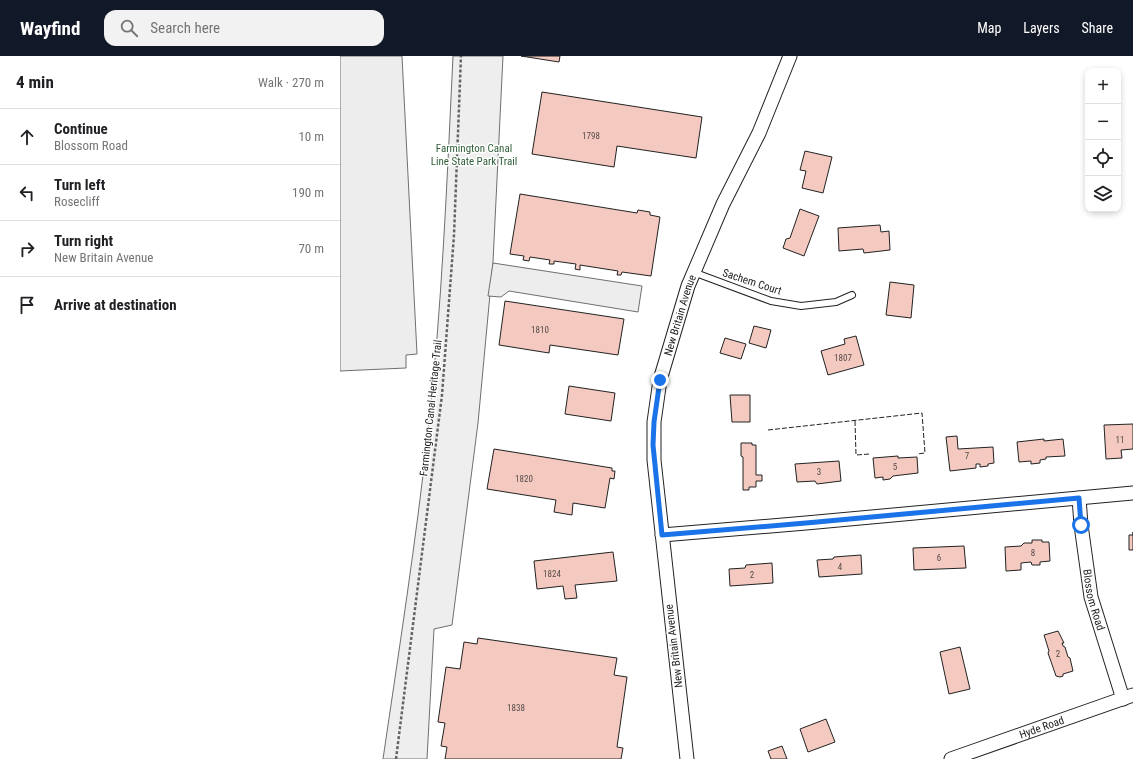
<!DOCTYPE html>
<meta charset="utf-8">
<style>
body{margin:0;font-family:"Roboto Condensed",sans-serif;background:#f2f2f2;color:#202124}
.controls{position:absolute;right:12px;top:12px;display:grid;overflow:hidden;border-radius:8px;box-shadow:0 2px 6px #0003}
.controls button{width:36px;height:36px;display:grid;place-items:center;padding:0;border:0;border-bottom:1px solid #e0e0e0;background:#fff;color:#202124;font:20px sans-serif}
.stop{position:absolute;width:12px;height:12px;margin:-9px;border:3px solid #1a73e8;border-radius:50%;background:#fff}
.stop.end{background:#1a73e8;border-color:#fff;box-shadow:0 1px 4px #0008}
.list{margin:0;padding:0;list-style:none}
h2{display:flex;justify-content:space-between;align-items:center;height:52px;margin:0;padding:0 16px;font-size:17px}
h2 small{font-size:13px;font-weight:400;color:#757577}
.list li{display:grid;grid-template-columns:26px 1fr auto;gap:12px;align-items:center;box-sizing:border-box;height:56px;padding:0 16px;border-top:1px solid #e0e0e0}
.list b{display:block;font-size:15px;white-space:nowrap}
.list p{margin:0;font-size:13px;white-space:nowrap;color:#757577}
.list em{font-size:13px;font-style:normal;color:#757577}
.icon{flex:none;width:22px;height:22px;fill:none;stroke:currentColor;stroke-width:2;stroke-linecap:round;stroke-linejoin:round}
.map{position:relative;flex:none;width:793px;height:703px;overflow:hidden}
header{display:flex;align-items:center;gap:24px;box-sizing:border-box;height:56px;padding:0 20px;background:#111827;color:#fff}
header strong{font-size:19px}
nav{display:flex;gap:22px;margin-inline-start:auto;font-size:14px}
.search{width:280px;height:36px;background:#f2f2f2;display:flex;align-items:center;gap:10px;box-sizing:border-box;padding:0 14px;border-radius:12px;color:#757577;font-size:15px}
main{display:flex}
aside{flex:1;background:#fff}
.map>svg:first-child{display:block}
</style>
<header>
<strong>Wayfind</strong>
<div class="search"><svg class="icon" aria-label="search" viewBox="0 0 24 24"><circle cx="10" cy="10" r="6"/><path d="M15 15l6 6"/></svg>Search here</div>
<nav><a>Map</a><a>Layers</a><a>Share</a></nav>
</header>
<main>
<aside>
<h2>4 min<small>Walk · 270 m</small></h2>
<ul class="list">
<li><svg class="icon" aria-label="ahead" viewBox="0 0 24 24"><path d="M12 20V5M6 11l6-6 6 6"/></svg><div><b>Continue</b><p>Blossom Road</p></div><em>10 m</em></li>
<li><svg class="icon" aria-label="left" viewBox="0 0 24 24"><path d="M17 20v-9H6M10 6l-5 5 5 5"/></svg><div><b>Turn left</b><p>Rosecliff</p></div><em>190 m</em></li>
<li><svg class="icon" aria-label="right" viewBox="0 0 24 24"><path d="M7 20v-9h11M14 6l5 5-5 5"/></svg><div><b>Turn right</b><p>New Britain Avenue</p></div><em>70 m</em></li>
<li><svg class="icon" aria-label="arrive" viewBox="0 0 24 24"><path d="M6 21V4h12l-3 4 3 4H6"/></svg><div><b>Arrive at destination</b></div></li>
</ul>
</aside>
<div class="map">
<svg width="793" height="703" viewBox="0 0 793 703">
<rect width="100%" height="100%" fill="#fff"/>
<!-- green -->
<path fill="#eee" stroke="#6f6f6f" d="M113,0H163L153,206L138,367L112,569L94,573L87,703H43C59,594 76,485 88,376C102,251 107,125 113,0Z"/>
<!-- parking -->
<g fill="#ededed" stroke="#6f6f6f">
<path d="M0,0H62L77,298L66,299V312L0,315Z"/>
<path d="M153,207L302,230L298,256L169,235L161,241L148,240Z"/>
</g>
<!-- building -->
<g fill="#f3c9c0" stroke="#222">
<path d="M181,0H220L219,6Z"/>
<path d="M202,36L362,61L356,102L277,90L274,111L192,98Z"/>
<path d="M465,95L492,101L483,137L462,132L466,115L460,114Z"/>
<path d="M180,138L297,157L298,154L310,156V159L320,161L311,220L282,216L281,219H277L278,215L240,209V214L235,213L236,208L214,205V208H209L210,204L190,201L189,205L183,204L184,200L170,198Z"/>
<path d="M460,153L479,160L464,200L443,192L446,183L450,182Z"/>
<path d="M540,169L541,176L549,175L550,194L524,197L523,193L499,195L498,172Z"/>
<path d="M550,226L574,229L571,262L546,259Z"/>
<path d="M165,245L284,263L278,299L210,289L209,297L159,289Z"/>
<path d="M414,270L431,274L426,292L409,287Z"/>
<path d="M516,280L524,309L488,319L481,295L505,288L504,283Z"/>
<path d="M385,282L406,288L401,303L380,297Z"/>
<path d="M229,330L275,337L271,365L225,358Z"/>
<path d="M390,339H410V366H392Z"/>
<path d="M793,368V393L781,394L782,402L766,403L764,369Z"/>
<path d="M617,380L618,393L653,391L654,407L648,408V410L640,411V408H636V412L610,415L606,381Z"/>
<path d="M704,383V385L723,383L725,400L706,401V403L700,404V407L691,408V405L679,406L677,386Z"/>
<path d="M401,387H412V389H416V419H422V425H416V431H409V434H403V401L401,400Z"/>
<path d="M154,393L272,412V415H275L274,423L270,422L265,452L233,447L232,459L214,456L216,444L147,433Z"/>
<path d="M558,400V402L577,401L578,417L553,420L550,423L543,424V421L535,422L533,402Z"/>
<path d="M499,405L501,425L477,428L475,425L457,426L455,408Z"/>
<path d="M793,476V494H789V479H793Z"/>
<path d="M692,484H702V486H709L710,505L700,506V509H692L691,506L681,507V514L666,515L665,491L681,490L684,487H692Z"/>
<path d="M624,490L626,512L574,514L573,492Z"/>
<path d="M273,496L277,525L235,529L237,542L225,543L223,530L197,533L194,505Z"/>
<path d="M521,499L522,518L479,521L477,504L493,503L494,501Z"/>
<path d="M432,507L433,527L390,530L389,513L405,512L406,509Z"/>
<path d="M718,575L724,587H722L723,590L725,591L728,601L730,602L733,615L723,618V620L720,621L716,620L708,597L709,595L704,579Z"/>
<path d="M138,582L277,602L274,619L287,621L277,691L283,692L281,703H105L107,691L101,690L105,667L98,666L106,611L120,613L124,586L137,588Z"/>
<path d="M620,591L630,633L609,638L600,596Z"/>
<path d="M486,663L495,686L468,696L460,673Z"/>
<path d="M442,690L447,703H431L428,695Z"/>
</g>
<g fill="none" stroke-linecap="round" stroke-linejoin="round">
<defs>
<path id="lane" d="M353,216L431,245L461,250L496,246L512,239"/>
<g id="street">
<path id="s1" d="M739,442L741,469L751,541L783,643"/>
<path d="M322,479L466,467L793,437"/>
<path id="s2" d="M347,703L314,404V366L320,324L348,230L383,148L419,77L450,0"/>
<path id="s3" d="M611,703L793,639"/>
</g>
</defs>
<!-- lane casing -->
<use href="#lane" stroke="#222" stroke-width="8"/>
<!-- street casing -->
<use href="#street" stroke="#222" stroke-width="15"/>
<!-- path -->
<path stroke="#646464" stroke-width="2.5" stroke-dasharray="3 2" stroke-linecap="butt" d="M56,703L102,339L114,179L121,0"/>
<!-- lane -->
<use href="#lane" stroke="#fff" stroke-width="6"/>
<!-- street -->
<use href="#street" stroke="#fff" stroke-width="13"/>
<!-- fence -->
<g stroke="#222" stroke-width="1" stroke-dasharray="5 2" stroke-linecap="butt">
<path d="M515,365L516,399L530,398"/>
<path d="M428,374L582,357L585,397L577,398"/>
</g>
</g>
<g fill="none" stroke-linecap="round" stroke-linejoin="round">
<!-- route -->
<path stroke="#1a73e8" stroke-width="5" d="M320,324L314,366L313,389L322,479L466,467L739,442L741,469"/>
</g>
<g text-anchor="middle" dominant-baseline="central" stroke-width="3" stroke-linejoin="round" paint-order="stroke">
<!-- number labels -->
<g font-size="9" fill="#564c4a">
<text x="251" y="80">1798</text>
<text x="200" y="274">1810</text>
<text x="503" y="302">1807</text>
<text x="780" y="384">11</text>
<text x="627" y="400">7</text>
<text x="555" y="411">5</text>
<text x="479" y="416">3</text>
<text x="184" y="423">1820</text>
<text x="693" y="497">8</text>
<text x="599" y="502">6</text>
<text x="500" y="511">4</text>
<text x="212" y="518">1824</text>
<text x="412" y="519">2</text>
<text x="718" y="598">2</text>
<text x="176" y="652">1838</text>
</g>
<!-- park labels -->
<g font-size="11" fill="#2f5e38" stroke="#fff">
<text x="134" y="92">Farmington Canal<tspan x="134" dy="13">Line State Park Trail</tspan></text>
</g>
<!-- street labels -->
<g font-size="11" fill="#222" stroke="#fff">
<text transform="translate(412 226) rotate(18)">Sachem Court</text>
<text stroke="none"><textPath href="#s2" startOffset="449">New Britain Avenue</textPath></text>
<text transform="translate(91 352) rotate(-84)">Farmington Canal Heritage Trail</text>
<text stroke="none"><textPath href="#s1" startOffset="103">Blossom Road</textPath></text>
<text transform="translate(334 590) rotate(-97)">New Britain Avenue</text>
<text stroke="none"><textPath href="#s3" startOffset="96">Hyde Road</textPath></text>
</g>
</g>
</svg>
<div class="controls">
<button>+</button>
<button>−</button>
<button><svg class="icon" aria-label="locate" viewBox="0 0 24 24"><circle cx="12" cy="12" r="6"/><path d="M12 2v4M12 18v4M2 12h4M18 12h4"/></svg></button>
<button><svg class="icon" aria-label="layers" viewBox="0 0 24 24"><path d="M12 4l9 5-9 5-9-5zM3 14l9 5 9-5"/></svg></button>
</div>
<div class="stop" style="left:741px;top:469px"></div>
<div class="stop end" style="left:320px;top:324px"></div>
</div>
</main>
